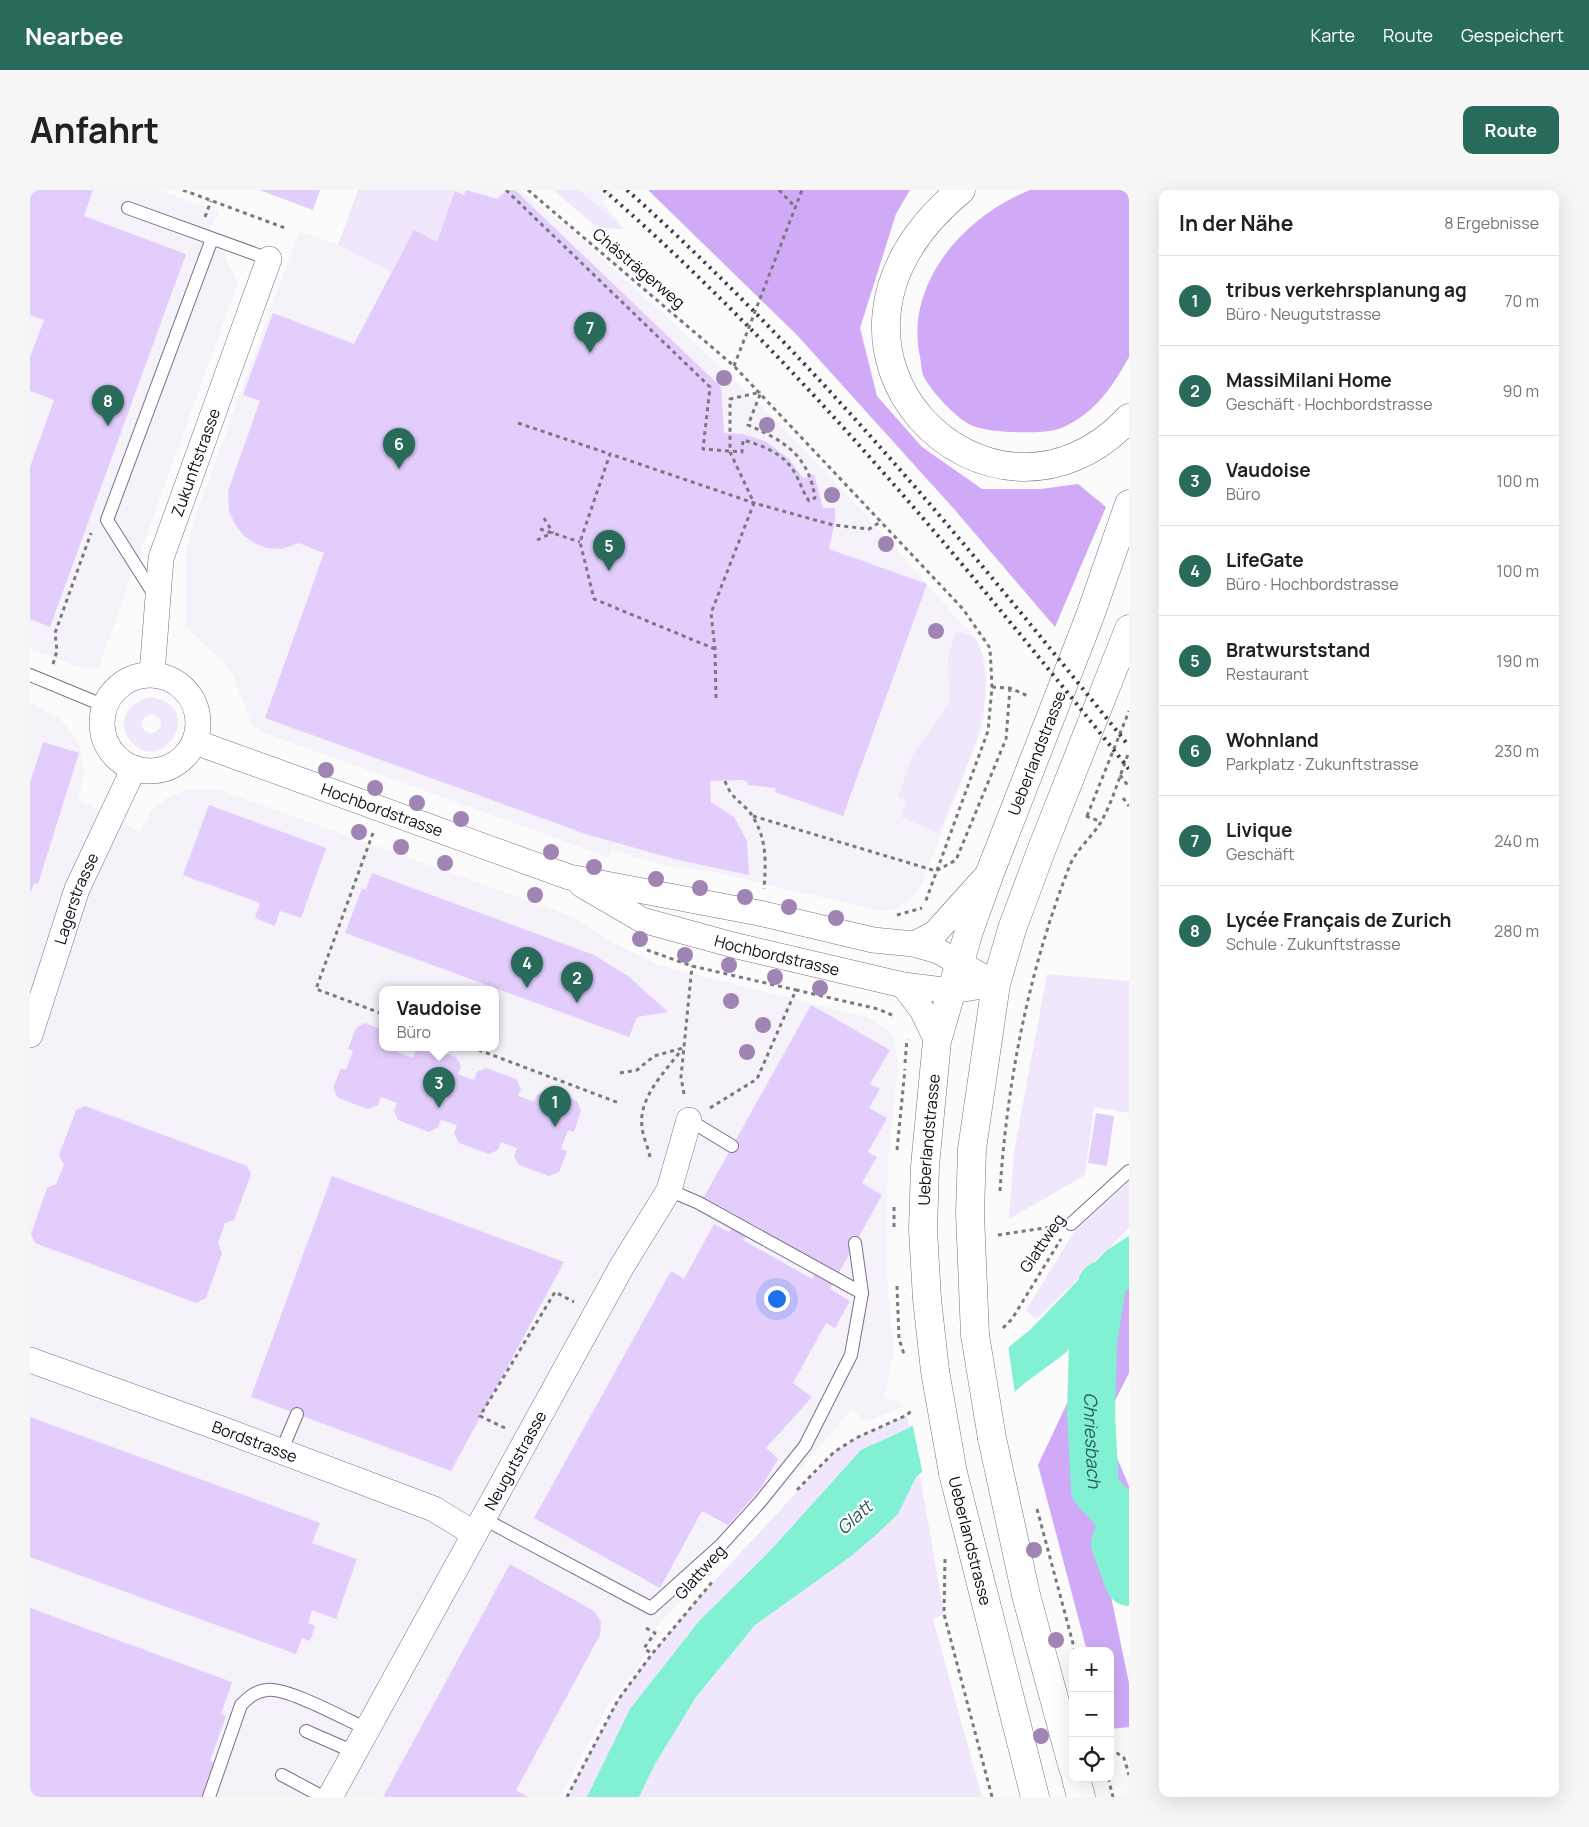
<!DOCTYPE html>
<html lang="de">
<meta charset="utf-8">
<style>
body{margin:0;font-family:Manrope,sans-serif;background:#f6f6f6;color:#202124}
.controls{position:absolute;right:15px;bottom:15px;display:grid;overflow:hidden;border-radius:10px;box-shadow:0 5px 20px #0002}
.controls button{width:45px;height:45px;display:grid;place-items:center;padding:0;border:0;border-bottom:1px solid #e0e0e0;background:#fff;color:#202124;font:25px sans-serif}
.you{position:absolute;left:746px;top:1108px;width:18px;height:18px;margin:-12px;border:4px solid #fff;border-radius:50%;background:#1a73e8;box-shadow:0 0 0 8px #1a73e833}
.badge{display:grid;place-items:center;width:32px;height:32px;border-radius:50%;background:#296b5a;color:#fff;font-size:16px;font-weight:700}
.pin{position:absolute;translate:-50% -41px;filter:drop-shadow(0 1px 2px #0008)}
.pin::after{content:'';position:absolute;top:26px;width:18px;height:15px;background:inherit;clip-path:polygon(0 0,100% 0,50% 100%)}
.popup{position:absolute;left:349px;top:796px;width:120px;height:65px;box-sizing:border-box;display:grid;place-content:center;border-radius:10px;background:#fff;filter:drop-shadow(0 1px 4px #0005);font-size:16px;white-space:nowrap;color:#757577}
.popup b{font-size:19px;color:#202124}
.popup::after{content:'';position:absolute;left:50%;top:100%;margin-left:-10px;border:10px solid transparent;border-top-color:#fff}
.list{margin:0;padding:0;list-style:none}
h2{display:flex;justify-content:space-between;align-items:center;height:65px;margin:0;padding:0 20px;font-size:21px}
h2 small{font-size:16px;font-weight:400;color:#757577}
.list li{display:grid;grid-template-columns:32px 1fr auto;gap:15px;align-items:center;box-sizing:border-box;height:90px;padding:0 20px;border-top:1px solid #e0e0e0}
.list b{display:block;font-size:19px;white-space:nowrap}
.list p{margin:0;font-size:16px;white-space:nowrap;color:#757577}
.list em{font-size:16px;font-style:normal;color:#757577}
.icon{flex:none;width:28px;height:28px;fill:none;stroke:currentColor;stroke-width:2;stroke-linecap:round;stroke-linejoin:round}
.map{position:relative;flex:none;width:1099px;height:1607px;overflow:hidden;border-radius:10px}
header{display:flex;align-items:center;gap:30px;box-sizing:border-box;height:70px;padding:0 25px;background:#296b5a;color:#fff}
header strong{font-size:24px}
nav{display:flex;gap:28px;margin-inline-start:auto;font-size:18px}
.intro{display:flex;align-items:center;justify-content:space-between;box-sizing:border-box;height:120px;padding:0 30px}
h1{margin:0;font-size:35px}
.button{padding:12px 22px;border-radius:10px;background:#296b5a;color:#fff;font-size:18px;font-weight:700}
main{display:flex;gap:30px;padding:0 30px}
aside{flex:1;background:#fff;border-radius:10px;box-shadow:0 5px 20px #0002}
.map>svg:first-child{display:block}
</style>
<header>
<strong>Nearbee</strong>
<nav><a>Karte</a><a>Route</a><a>Gespeichert</a></nav>
</header>
<div class="intro"><h1>Anfahrt</h1><a class="button">Route</a></div>
<main>
<div class="map">
<svg width="1099" height="1607" viewBox="0 0 1099 1607">
<rect width="100%" height="100%" fill="#fbfbfb"/>
<!-- built -->
<g fill="#f5f2fa" fill-rule="evenodd">
<path d="M0,0H129L189,22L181,39L208,92L69,476L56,479L0,459Z"/>
<path d="M328,0H490L557,54L625,116L738,222L835,324L946,450L955,469L957,487L953,537L891,695L880,710L862,720L851,721L684,682L642,677L581,660L578,667L232,542L222,535L202,483L194,473L156,436V361L163,334L269,41L308,55Z"/>
<path d="M522,0H582L573,12L594,39L568,38Z"/>
<path d="M0,513L29,528L46,548L51,560L54,585L48,610L110,642L123,619L135,609L159,599H187L525,720L542,727L582,752L629,775L837,827L858,840L864,850L868,873L858,971L856,1046L858,1104L864,1160L854,1207L875,1216L836,1232L822,1219L690,1370L625,1438L632,1443L576,1519L530,1607H0ZM353,799H465V857H353Z"/>
</g>
<!-- green -->
<g fill="#f1e7fc" fill-rule="evenodd">
<path d="M328,0H426L407,52L384,40L362,82L308,55Z"/>
<path d="M524,0H550L594,39L568,38Z"/>
<path d="M927,441L945,447C976,508 932,584 909,643L871,627L876,611L868,607L882,566L919,513L918,464Z"/>
<path d="M120,507C180,516 130,591 99,549C85,530 101,511 120,507ZM122,524C144,531 120,553 113,538C109,530 115,526 122,524Z"/>
<path d="M1017,784L1099,791V923L1064,917L1055,985L979,1029L984,962Z"/>
<path d="M1099,992V1038L1006,1130L996,1120L1044,1042Z"/>
<path d="M877,1225L895,1314L914,1424L903,1429L952,1607H537L588,1510L622,1464L665,1412L804,1262L826,1248Z"/>
</g>
<!-- forest -->
<g fill="#d0aaf6">
<path d="M618,0H880L866,24L830,138L847,206L892,257L952,299H1011L1048,294L1076,317L1025,437L924,319L767,145Z"/>
<path d="M1000,0H1099V167C1089,185 1077,205 1061,219C1054,226 1035,238 1025,240C1007,244 960,243 943,236C927,230 900,200 893,185C891,179 891,169 889,162C877,90 936,25 1000,0Z"/>
<path d="M1099,1096V1183L1073,1235L1099,1296V1303L1069,1349L1099,1493V1537L1080,1539V1461H1057L1008,1275L1085,1111Z"/>
</g>
<!-- water -->
<path fill="#82f1d3" d="M1099,1046V1098L1033,1165L995,1193L886,1287L868,1324L846,1345L820,1367L725,1435L666,1507L625,1574L609,1607H557L600,1519L670,1430L739,1362L831,1260L879,1238L1001,1139L1077,1060Z"/>
<!-- pier -->
<path fill="#fbfbfb" d="M978,1154L985,1205L893,1285L882,1232Z"/>
<g fill="none" stroke-linecap="round" stroke-linejoin="round">
<!-- river -->
<path stroke="#82f1d3" stroke-width="48" id="s1" d="M1072,1095L1063,1153L1061,1224L1065,1299L1093,1330L1085,1354L1099,1392"/>
</g>
<!-- building -->
<g fill="#e3cdfc" fill-rule="evenodd">
<path d="M0,0H63L54,26L156,64L20,437L0,429V277L24,210L0,201V167L14,130L0,125Z"/>
<path d="M229,0H290L283,20Z"/>
<path d="M436,0L467,9L477,0H485L691,197L694,243L712,244L735,251L758,268L773,288L784,284L793,318H805V331L799,359L897,394L813,626L745,602L746,598L717,595L718,592L713,590L680,591L681,612L704,627L717,651L719,685L644,669L556,644L235,528L294,363L269,353L252,359L237,358L224,353L213,345L205,334L199,321L198,301L230,211L213,205L243,123L324,154L384,40L407,52L425,1L434,5Z"/>
<path d="M13,552L49,563L8,694L4,693L0,703V593Z"/>
<path d="M179,615L296,658L271,728L250,721L245,736L225,728L230,713L153,685Z"/>
<path d="M342,683L564,765L598,786L638,822L607,827L599,847L315,743L332,698L336,700Z"/>
<path d="M781,815L860,860L840,894L850,899L839,918L857,928L838,962L847,967L832,993L852,1005L800,1099L820,1111L805,1138L796,1133L763,1193L782,1207L736,1258L748,1269L731,1298L698,1335L672,1321L630,1398L504,1328L641,1081L654,1089L684,1034L699,1042L708,1026L674,1007ZM722,1034L791,1073L782,1089L713,1050Z"/>
<path d="M335,833L353,840V857H369L367,862L383,868L386,860L399,857L426,867L431,876L428,884L444,890L447,882L456,878L486,889L491,899L488,906L504,912L507,905L517,900L547,911L551,921L544,942L538,940L531,959L537,961L529,982L519,986L489,975L484,966L487,958L471,952L468,960L459,964L429,953L424,943L427,935L411,930L408,937L399,942L368,930L364,921L367,913L351,907L348,915L338,919L308,908L303,898L311,878L316,880L323,861L318,859L326,838Z"/>
<path d="M55,916L217,976L221,984L204,1030L195,1033L188,1053L192,1063L176,1108L166,1113L5,1053L1,1044L17,998L26,994L34,975L29,965L46,920Z"/>
<path d="M1066,923L1084,926L1077,976L1058,973Z"/>
<path d="M302,986L534,1072L421,1281L221,1207Z"/>
<path d="M0,1227L290,1333L282,1353L327,1369L306,1429L282,1420L278,1433L285,1436L280,1451L272,1448L266,1464L0,1367Z"/>
<path d="M480,1374L564,1421L571,1432L570,1445L486,1600L499,1607H353Z"/>
<path d="M0,1418L202,1492L191,1524L196,1526L180,1571L184,1572L179,1587L185,1590L179,1607H0Z"/>
</g>
<g fill="none" stroke-linecap="round" stroke-linejoin="round">
<defs>
<g id="service">
<path d="M98,18L239,69"/>
<path d="M125,406L77,330L182,49"/>
<path d="M0,485L75,516"/>
<path d="M659,930L702,956"/>
<path d="M639,1000L669,1013L832,1103L825,1053"/>
<path d="M1041,1034L1099,981"/>
<path d="M251,1262L267,1224"/>
<path d="M452,1328L621,1418L691,1355L730,1312L775,1256L821,1165L832,1103"/>
<path d="M276,1541L324,1562"/>
<path d="M252,1585L293,1607"/>
<path d="M179,1607L211,1515C218,1508 225,1501 237,1500C257,1497 315,1529 337,1539"/>
</g>
<g id="minor">
<path id="s2" d="M122,484L131,368L239,69"/>
<circle cx="120" cy="533" r="48"/>
<path id="s3" d="M165,552L539,687L729,723L843,750L884,754L908,761L966,794"/>
<path id="s4" d="M552,695L612,730L703,755L873,795L921,801L966,794"/>
<path d="M884,754L905,743L959,683"/>
<path d="M873,795L892,820L907,851"/>
<path id="s5" d="M0,845L47,699L104,578"/>
<path id="s6" d="M0,1170L189,1238L404,1319L443,1343"/>
<path id="s7" d="M300,1607L592,1076L639,1000L659,930"/>
</g>
<g id="secondary">
<path d="M945,1145L940,1024L942,959L966,794L982,739L1011,661L1099,439"/>
<path id="s8" d="M905,1181L897,1109L893,1040L895,976L907,851L939,741L961,680L1060,426L1099,314"/>
<path d="M962,1248L996,1405L1043,1578"/>
<path id="s9" d="M923,1283L1005,1607"/>
<path d="M1046,1588L1051,1607"/>
</g>
<path id="motorway" d="M931,0C738,159 962,375 1099,228"/>
</defs>
<!-- service casing -->
<use href="#service" stroke="#7c6e8c" stroke-width="14"/>
<!-- minor casing -->
<use href="#minor" stroke="#7c6e8c" stroke-width="26"/>
<!-- secondary casing -->
<use href="#secondary" stroke="#7c6e8c" stroke-width="29"/>
<!-- motorway casing -->
<use href="#motorway" stroke="#7c6e8c" stroke-width="29"/>
<!-- path -->
<g stroke="#7b787e" stroke-width="3" stroke-dasharray="4 4" stroke-linecap="butt">
<path d="M153,0L255,38"/>
<path d="M476,0L680,197L673,259L712,262L713,250C734,256 753,263 765,283C770,292 773,302 779,311L785,308C779,266 755,251 718,235L731,202"/>
<path d="M498,0L704,176L933,419L960,458L962,497L958,541L895,713"/>
<path d="M749,0L766,18"/>
<path d="M175,27L181,11"/>
<path d="M704,176L772,0"/>
<path d="M488,233L580,264"/>
<path d="M514,328L523,343"/>
<path d="M510,339L550,352"/>
<path d="M507,350L522,343"/>
<path d="M685,459L564,409L550,352L580,264L724,313L803,335L839,339L852,331"/>
<path d="M23,474L27,461L25,443L61,343"/>
<path d="M962,497L980,498L1000,507"/>
<path d="M686,508L685,459L681,423L724,313L700,262V209L731,202"/>
<path d="M1090,585L1099,597"/>
<path d="M695,591C702,611 714,612 723,627C737,650 736,673 734,699"/>
<path d="M1093,608L1099,616"/>
<path d="M723,626L906,681L926,670L976,549L980,498"/>
<path d="M1056,626L1071,632"/>
<path d="M1057,626L1099,521"/>
<path d="M343,643L286,799L353,824"/>
<path d="M867,725L892,718"/>
<path d="M617,760L662,776L766,800"/>
<path d="M441,857L589,913"/>
<path d="M875,873L877,849"/>
<path d="M590,883L607,880L624,866L653,858"/>
<path d="M654,904L651,887L662,776"/>
<path d="M680,918L727,889L766,800L848,819L862,825"/>
<path d="M867,960L875,879"/>
<path d="M620,967C618,957 613,947 612,937C608,907 636,881 652,859"/>
<path d="M970,1001C977,891 999,779 1040,675C1046,660 1062,647 1071,632C1083,611 1090,584 1099,562"/>
<path d="M864,1037V1016"/>
<path d="M968,1045L1021,1037"/>
<path d="M867,1096L869,1149L874,1164"/>
<path d="M973,1138L982,1129L1031,1049"/>
<path d="M475,1238L450,1226L525,1102L544,1112"/>
<path d="M767,1300L804,1262L826,1248L877,1225L883,1219"/>
<path d="M1007,1319L1045,1461"/>
<path d="M915,1369L914,1424L962,1607"/>
<path d="M616,1438L625,1443L614,1458L622,1464"/>
<path d="M1080,1558L1094,1568L1099,1585"/>
<path d="M1078,1588L1083,1607"/>
<path d="M537,1607L588,1510L622,1464L683,1391"/>
</g>
<!-- service -->
<use href="#service" stroke="#fff" stroke-width="12"/>
<!-- minor -->
<use href="#minor" stroke="#fff" stroke-width="25"/>
<!-- secondary -->
<use href="#secondary" stroke="#fff" stroke-width="28"/>
<!-- motorway -->
<use href="#motorway" stroke="#fff" stroke-width="28"/>
<!-- rail -->
<g stroke="#423e47" stroke-width="4" stroke-dasharray="2.5 5" stroke-linecap="butt">
<path d="M574,0C771,172 936,376 1099,579"/>
<path d="M597,0C784,167 942,361 1099,556"/>
</g>
<defs>
<g id="secondary-bridge">
<path d="M945,1145L962,1248"/>
<path d="M905,1181L923,1283"/>
</g>
</defs>
<!-- secondary-bridge casing -->
<use href="#secondary-bridge" stroke="#7c6e8c" stroke-width="29" stroke-linecap="butt"/>
<!-- secondary-bridge -->
<use href="#secondary-bridge" stroke="#fff" stroke-width="28"/>
</g>
<!-- trees -->
<g fill="#9f84b4">
<circle cx="694" cy="188" r="8"/>
<circle cx="737" cy="235" r="8"/>
<circle cx="802" cy="305" r="8"/>
<circle cx="856" cy="354" r="8"/>
<circle cx="906" cy="441" r="8"/>
<circle cx="296" cy="580" r="8"/>
<circle cx="345" cy="598" r="8"/>
<circle cx="387" cy="613" r="8"/>
<circle cx="431" cy="629" r="8"/>
<circle cx="329" cy="642" r="8"/>
<circle cx="371" cy="657" r="8"/>
<circle cx="521" cy="662" r="8"/>
<circle cx="415" cy="673" r="8"/>
<circle cx="564" cy="677" r="8"/>
<circle cx="626" cy="689" r="8"/>
<circle cx="670" cy="698" r="8"/>
<circle cx="505" cy="705" r="8"/>
<circle cx="715" cy="707" r="8"/>
<circle cx="759" cy="717" r="8"/>
<circle cx="806" cy="728" r="8"/>
<circle cx="610" cy="749" r="8"/>
<circle cx="655" cy="765" r="8"/>
<circle cx="699" cy="775" r="8"/>
<circle cx="745" cy="787" r="8"/>
<circle cx="790" cy="798" r="8"/>
<circle cx="701" cy="811" r="8"/>
<circle cx="733" cy="835" r="8"/>
<circle cx="717" cy="862" r="8"/>
<circle cx="1004" cy="1360" r="8"/>
<circle cx="1026" cy="1450" r="8"/>
<circle cx="1011" cy="1546" r="8"/>
</g>
<g text-anchor="middle" dominant-baseline="central" stroke-width="4.5" stroke-linejoin="round" paint-order="stroke">
<!-- street labels -->
<g font-size="16" fill="#110c17" stroke="#fff">
<text transform="translate(609 78) rotate(40)">Chästrägerweg</text>
<text stroke="none"><textPath href="#s2" startOffset="218">Zukunftstrasse</textPath></text>
<text stroke="none"><textPath href="#s8" startOffset="636">Ueberlandstrasse</textPath></text>
<text stroke="none"><textPath href="#s3" startOffset="199">Hochbordstrasse</textPath></text>
<text stroke="none"><textPath href="#s5" startOffset="144">Lagerstrasse</textPath></text>
<text stroke="none"><textPath href="#s4" startOffset="209">Hochbordstrasse</textPath></text>
<text stroke="none"><textPath href="#s8" startOffset="232">Ueberlandstrasse</textPath></text>
<text transform="translate(1012 1053) rotate(-56)">Glattweg</text>
<text stroke="none"><textPath href="#s6" startOffset="239">Bordstrasse</textPath></text>
<text stroke="none"><textPath href="#s7" startOffset="384">Neugutstrasse</textPath></text>
<text stroke="none"><textPath href="#s9" startOffset="70">Ueberlandstrasse</textPath></text>
<text transform="translate(670 1382) rotate(-48)">Glattweg</text>
</g>
<!-- water labels -->
<g font-size="18" font-style="italic" fill="#2c5c4f" stroke="#fff">
<text stroke="none"><textPath href="#s1" startOffset="156">Chriesbach</textPath></text>
<text transform="translate(824 1327) rotate(-42)">Glatt</text>
</g>
</g>
</svg>
<div class="controls">
<button>+</button>
<button>−</button>
<button><svg class="icon" aria-label="locate" viewBox="0 0 24 24"><circle cx="12" cy="12" r="6"/><path d="M12 2v4M12 18v4M2 12h4M18 12h4"/></svg></button>
</div>
<div class="you"></div>
<div class="pin badge" style="left:525px;top:937px">1</div>
<div class="pin badge" style="left:547px;top:813px">2</div>
<div class="pin badge" style="left:409px;top:918px">3</div>
<div class="popup"><b>Vaudoise</b>Büro</div>
<div class="pin badge" style="left:497px;top:798px">4</div>
<div class="pin badge" style="left:579px;top:381px">5</div>
<div class="pin badge" style="left:369px;top:279px">6</div>
<div class="pin badge" style="left:560px;top:163px">7</div>
<div class="pin badge" style="left:78px;top:236px">8</div>
</div>
<aside>
<h2>In der Nähe<small>8 Ergebnisse</small></h2>
<ul class="list">
<li><span class="badge">1</span><div><b>tribus verkehrsplanung ag</b><p>Büro · Neugutstrasse</p></div><em>70 m</em></li>
<li><span class="badge">2</span><div><b>MassiMilani Home</b><p>Geschäft · Hochbordstrasse</p></div><em>90 m</em></li>
<li><span class="badge">3</span><div><b>Vaudoise</b><p>Büro</p></div><em>100 m</em></li>
<li><span class="badge">4</span><div><b>LifeGate</b><p>Büro · Hochbordstrasse</p></div><em>100 m</em></li>
<li><span class="badge">5</span><div><b>Bratwurststand</b><p>Restaurant</p></div><em>190 m</em></li>
<li><span class="badge">6</span><div><b>Wohnland</b><p>Parkplatz · Zukunftstrasse</p></div><em>230 m</em></li>
<li><span class="badge">7</span><div><b>Livique</b><p>Geschäft</p></div><em>240 m</em></li>
<li><span class="badge">8</span><div><b>Lycée Français de Zurich</b><p>Schule · Zukunftstrasse</p></div><em>280 m</em></li>
</ul>
</aside>
</main>
